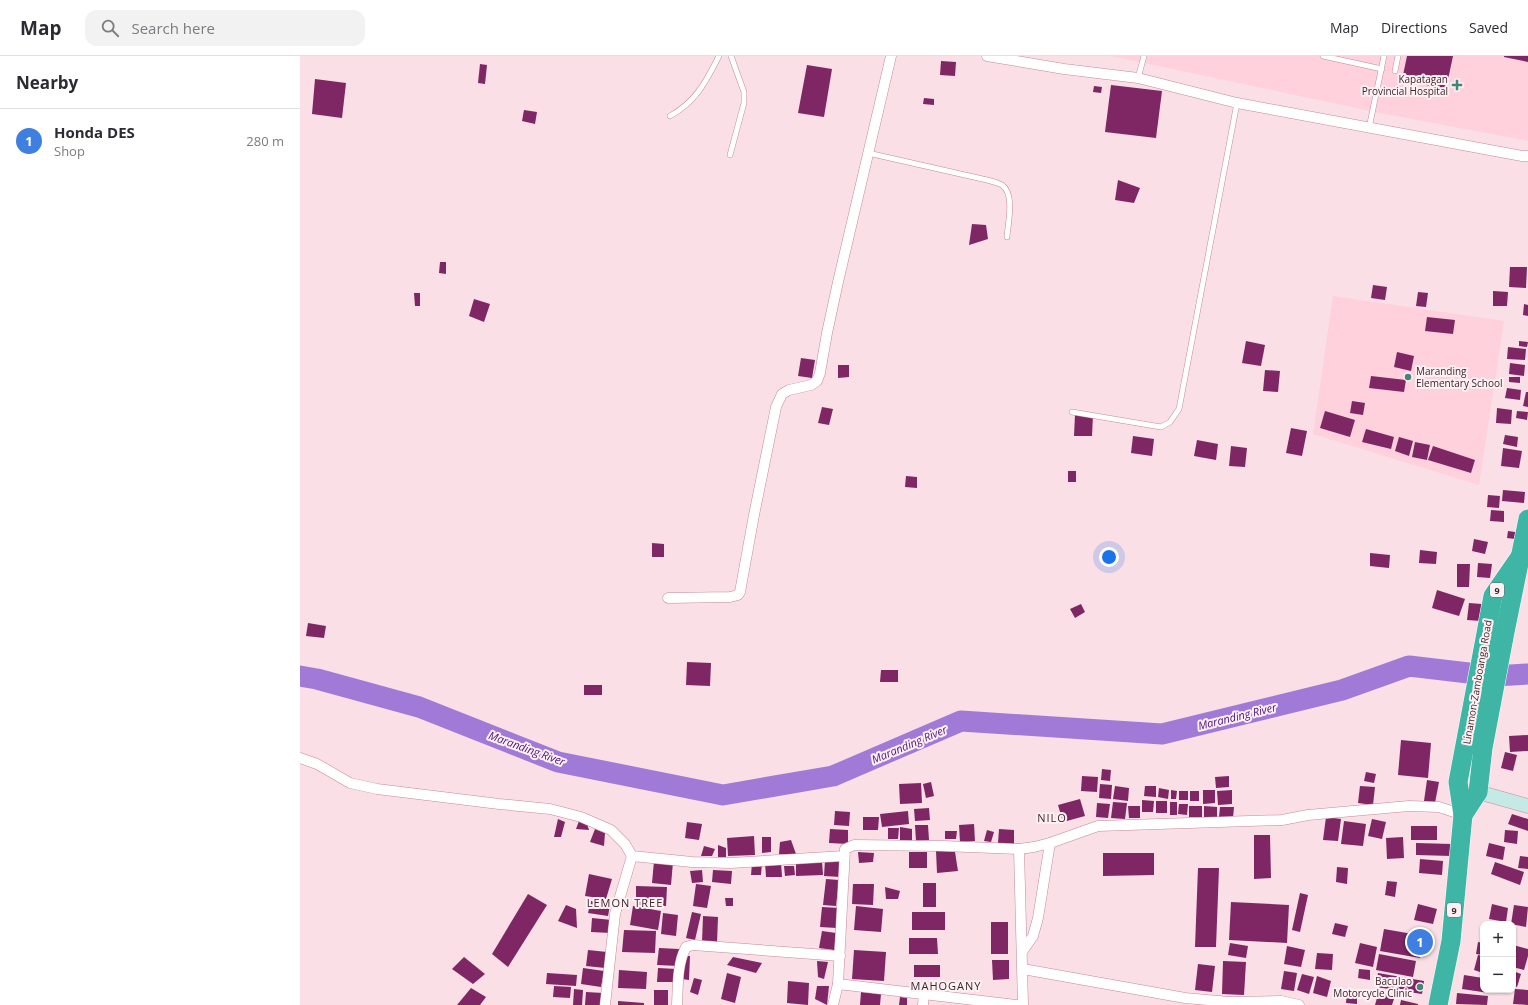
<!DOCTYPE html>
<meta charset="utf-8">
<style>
body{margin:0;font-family:"Open Sans",sans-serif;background:#f2f2f3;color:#2b2b33}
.controls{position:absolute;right:12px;bottom:12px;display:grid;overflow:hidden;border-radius:8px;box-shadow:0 1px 3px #0004}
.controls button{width:36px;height:36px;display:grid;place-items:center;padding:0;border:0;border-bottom:1px solid #e1e1e2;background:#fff;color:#2b2b33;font:20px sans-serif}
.you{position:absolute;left:809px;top:501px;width:14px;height:14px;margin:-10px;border:3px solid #fff;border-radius:50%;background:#1a73e8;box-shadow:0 0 0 6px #1a73e833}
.badge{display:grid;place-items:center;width:26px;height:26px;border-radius:50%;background:#d93025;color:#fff;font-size:13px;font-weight:700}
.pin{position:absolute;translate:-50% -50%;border:2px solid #fff;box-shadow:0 1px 4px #0006}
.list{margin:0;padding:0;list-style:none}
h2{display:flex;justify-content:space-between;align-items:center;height:52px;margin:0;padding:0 16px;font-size:17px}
h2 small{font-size:13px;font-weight:400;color:#7c7c81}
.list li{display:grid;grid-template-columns:26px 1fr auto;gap:12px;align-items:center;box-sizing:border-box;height:64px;padding:0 16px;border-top:1px solid #e1e1e2}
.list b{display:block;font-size:15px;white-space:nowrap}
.list p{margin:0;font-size:13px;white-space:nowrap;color:#7c7c81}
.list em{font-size:13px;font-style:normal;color:#7c7c81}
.icon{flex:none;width:22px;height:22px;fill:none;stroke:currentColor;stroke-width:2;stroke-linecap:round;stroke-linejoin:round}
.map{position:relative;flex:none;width:1228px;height:949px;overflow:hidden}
header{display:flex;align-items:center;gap:24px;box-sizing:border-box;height:56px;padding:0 20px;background:#fff;border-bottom:1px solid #e1e1e2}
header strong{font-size:19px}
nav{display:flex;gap:22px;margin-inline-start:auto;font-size:14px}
.search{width:280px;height:36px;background:#f2f2f3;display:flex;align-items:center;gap:10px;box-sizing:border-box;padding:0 14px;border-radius:12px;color:#7c7c81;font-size:15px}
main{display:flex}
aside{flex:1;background:#fff}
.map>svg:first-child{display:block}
</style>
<header>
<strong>Map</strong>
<div class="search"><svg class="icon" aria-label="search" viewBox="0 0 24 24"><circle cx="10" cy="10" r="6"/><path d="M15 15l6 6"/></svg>Search here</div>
<nav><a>Map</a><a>Directions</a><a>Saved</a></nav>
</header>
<main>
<aside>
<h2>Nearby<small></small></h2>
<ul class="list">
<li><span class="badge" style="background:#3f7fe0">1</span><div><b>Honda DES</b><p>Shop</p></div><em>280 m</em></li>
</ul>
</aside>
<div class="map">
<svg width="1228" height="949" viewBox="0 0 1228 949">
<rect width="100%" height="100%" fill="#fadfe6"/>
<!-- built -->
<g fill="#fed1dc">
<path d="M811,0H1228V85L1080,57Z"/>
<path d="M1033,240L1204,265L1179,429L1013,378Z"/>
</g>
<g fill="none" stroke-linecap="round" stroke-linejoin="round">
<!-- river -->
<path stroke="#a17ad8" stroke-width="21" d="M0,620L17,623L119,651L258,706L423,739L533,720L661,665L862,678L1042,634L1109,610L1194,620L1228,618"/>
</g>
<!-- building -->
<g fill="#7f2664">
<path d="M1107,0H1153L1146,33L1102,24Z"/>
<path d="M1204,0H1228V6L1204,1Z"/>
<path d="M641,5L656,6L655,20L640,19Z"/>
<path d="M180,8L187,9L185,28L178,27Z"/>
<path d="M507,9L532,13L524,61L498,57Z"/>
<path d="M15,23L46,27L42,62L12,58Z"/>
<path d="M811,29L862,35L856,82L805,76Z"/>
<path d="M794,30L802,31L801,37L793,36Z"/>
<path d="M624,42L634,43V49L623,48Z"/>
<path d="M224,54L237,56L235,68L222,65Z"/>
<path d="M818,124L840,132L834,147L815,144Z"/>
<path d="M672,168L686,169L688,183L669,189Z"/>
<path d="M140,206H146V218L139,217Z"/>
<path d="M1210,211H1227L1226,232L1209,231Z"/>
<path d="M1073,229L1087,231L1085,244L1071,242Z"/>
<path d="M1193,235L1208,236L1207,250H1193Z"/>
<path d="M1118,236L1128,237L1126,251L1116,250Z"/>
<path d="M114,237H120V250H115Z"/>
<path d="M174,243L190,248L184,266L169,260Z"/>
<path d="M1224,248L1228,249V260L1223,259Z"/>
<path d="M1127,261L1155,264L1153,278L1125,275Z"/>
<path d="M946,285L965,289L961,310L942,307Z"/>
<path d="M1219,285L1228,286L1227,291L1219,290Z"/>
<path d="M1208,291L1226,293L1225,304L1207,303Z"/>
<path d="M1097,296L1114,300L1111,315L1094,311Z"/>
<path d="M501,302L515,304L512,322L498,320Z"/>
<path d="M1210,307L1225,309L1224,320L1209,318Z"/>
<path d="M538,309H549V321L538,322Z"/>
<path d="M965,314L980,315L978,336L963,335Z"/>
<path d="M1071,320L1106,324L1104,336L1069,332Z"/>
<path d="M1209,321H1220V327L1209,326Z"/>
<path d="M1207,332L1221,334L1220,344L1205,342Z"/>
<path d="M1226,336H1228V351L1223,350Z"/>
<path d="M1052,345L1065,347L1063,359L1050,357Z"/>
<path d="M522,351L533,353L529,369L518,367Z"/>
<path d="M1197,352L1212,354L1211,368L1196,367Z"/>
<path d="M1025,355L1055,364L1050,381L1020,372Z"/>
<path d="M1217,355L1228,356L1227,364L1216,362Z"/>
<path d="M775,359H793L792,380H774Z"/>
<path d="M991,372L1007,375L1002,400L986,397Z"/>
<path d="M1066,373L1094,381L1091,393L1062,386Z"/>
<path d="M1205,379L1218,381L1217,391L1203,388Z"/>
<path d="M833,380L854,383L852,400L831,397Z"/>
<path d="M1099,381L1113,385L1109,400L1095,395Z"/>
<path d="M897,384L918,388L916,404L894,400Z"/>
<path d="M1115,386L1130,389L1127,404L1112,401Z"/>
<path d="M931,390L947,392L945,411L929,410Z"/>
<path d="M1133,390L1175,404L1171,417L1128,404Z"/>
<path d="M1203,392L1222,395L1219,412L1201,410Z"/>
<rect x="768" y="415" width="8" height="11"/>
<path d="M606,420L617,421V432L605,431Z"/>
<path d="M1203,434L1225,436L1224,447L1202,445Z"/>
<path d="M1188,439L1200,440L1199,452L1187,451Z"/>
<path d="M1191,454L1204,455V466L1190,465Z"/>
<path d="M1208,475L1215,476V483L1207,482Z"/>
<path d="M1174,483L1188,486L1185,498L1172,495Z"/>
<path d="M352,487L364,488V501H352Z"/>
<path d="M1120,494L1137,496L1136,508L1119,507Z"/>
<path d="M1070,497L1090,499L1089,512L1070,510Z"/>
<path d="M1178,507L1192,508L1190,522L1177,521Z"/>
<path d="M1157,508H1170L1169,531H1157Z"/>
<path d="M1137,534L1165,543L1159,560L1132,552Z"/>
<path d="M1169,547L1182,548L1181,565L1167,564Z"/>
<path d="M781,548L785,556L775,562L770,553Z"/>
<path d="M8,567L26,570L24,582L6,580Z"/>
<path d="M387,606L411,607L410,630L386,629Z"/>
<path d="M581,614H598V626H580Z"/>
<rect x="284" y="629" width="18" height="10"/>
<path d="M1228,679V695L1210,696L1209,680Z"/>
<path d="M1101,684L1131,687L1128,722L1098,719Z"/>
<path d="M1205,696L1217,699L1213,715L1201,712Z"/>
<path d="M802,713L811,714L810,725L801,724Z"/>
<path d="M1066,716L1076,718L1074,727L1064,725Z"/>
<path d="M782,720L798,721L797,736L781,735Z"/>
<path d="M929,720V731L916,732L915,721Z"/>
<path d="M1127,724L1139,726L1135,747L1124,745Z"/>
<path d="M631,726L634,740L626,742L623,728Z"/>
<path d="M621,727L622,747L600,748L599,728Z"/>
<path d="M800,728L812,729L811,743L799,742Z"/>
<path d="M815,730L829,732L828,745L813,743Z"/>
<path d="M845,730H856V741L844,740Z"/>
<path d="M1060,730L1075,731L1073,749L1058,747Z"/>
<path d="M859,732L869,734L868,743L858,741Z"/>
<path d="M871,734L877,735L876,743H871Z"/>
<path d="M903,734H915V747L903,748Z"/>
<path d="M932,734V748L918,749L917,735Z"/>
<rect x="879" y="735" width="9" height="9"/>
<rect x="890" y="735" width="9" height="10"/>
<path d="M780,743L785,760L763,766L758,749Z"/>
<path d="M842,744L854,745L853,756H842Z"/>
<rect x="856" y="745" width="11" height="12"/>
<path d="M813,746L827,747L825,763L811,762Z"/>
<rect x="870" y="746" width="7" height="13"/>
<path d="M797,747L810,748L808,762L796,761Z"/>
<path d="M879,748H888L887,759L878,758Z"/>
<path d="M828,750H840V762H829Z"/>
<rect x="889" y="750" width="13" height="11"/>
<path d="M904,750L917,751V761H904Z"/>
<path d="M920,751H934L933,762L919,761Z"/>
<path d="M629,752L630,764L615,765L614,753Z"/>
<path d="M535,755L550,756L549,770L534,769Z"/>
<path d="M608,755L609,768L582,771L580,758Z"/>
<path d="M1212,758L1228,763V775L1208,768Z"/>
<path d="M563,761H579L578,774H563Z"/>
<path d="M1026,761L1041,763L1038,785L1023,784Z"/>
<path d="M258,763L265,766L261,781H254Z"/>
<path d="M1072,763L1086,766L1082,783L1068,780Z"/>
<path d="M279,765L287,768L289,774L276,773Z"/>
<path d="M1044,765L1066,768L1063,790L1041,788Z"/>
<path d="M387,766L402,768L399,784L385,782Z"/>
<path d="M674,768L675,785L660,786L659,769Z"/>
<path d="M615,769H628L629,784L616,785Z"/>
<rect x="1111" y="770" width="26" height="14"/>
<path d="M600,771L612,773V787L600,785Z"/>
<path d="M588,772H599L598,783H588Z"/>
<path d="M295,773L305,777L304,790L290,786Z"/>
<path d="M530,773L548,774V788L529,787Z"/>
<path d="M699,773L714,774V788L698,787Z"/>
<path d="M687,774L694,776L691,786L684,785Z"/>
<path d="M1205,774L1218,775L1217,788L1204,786Z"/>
<path d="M645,775H657L656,783H645Z"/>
<path d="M954,779H970L971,822L954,823Z"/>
<path d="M454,780L455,799L428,800L427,782Z"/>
<path d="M462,781H471V796L462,797Z"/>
<path d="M1103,781L1104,802L1087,803L1086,782Z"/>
<path d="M491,784L496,798H479L480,786Z"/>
<path d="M1116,787L1152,788V800L1116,799Z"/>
<path d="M1189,787L1205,791L1203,804L1186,800Z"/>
<path d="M418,789L426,792V801H418Z"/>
<path d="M404,790L415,793L412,800H401Z"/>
<path d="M636,795L655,796L658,815L637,817Z"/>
<path d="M558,796L574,797L573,806L559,807Z"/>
<rect x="609" y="796" width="18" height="16"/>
<path d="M803,797H854V819L803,820Z"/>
<path d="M1220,800L1228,801V813L1218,812Z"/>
<path d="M1120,803L1143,805L1142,819L1119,817Z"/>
<path d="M525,804L542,805L541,821L524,820Z"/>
<path d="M354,805L373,806L371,829L352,827Z"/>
<path d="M522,805L523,819L496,820V806Z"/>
<path d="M465,806H481L482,821H466Z"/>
<path d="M1195,806L1224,816L1220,829L1191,818Z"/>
<path d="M452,807H462L461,819H451Z"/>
<path d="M484,810H494L495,819L485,820Z"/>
<path d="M1037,811L1048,812L1047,828L1036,826Z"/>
<path d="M898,812H919L916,891H895Z"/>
<path d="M402,814L403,826L392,827L390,815Z"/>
<path d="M413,814L432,815L431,828L412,826Z"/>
<path d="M289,818L312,823L306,843L285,840Z"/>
<path d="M526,823L539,824L536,850L523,849Z"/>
<path d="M1087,825L1097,826L1095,841L1085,839Z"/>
<rect x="623" y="827" width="13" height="24"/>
<path d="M396,828L411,830L407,852L393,850Z"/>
<path d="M553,828H574L573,849L552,848Z"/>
<path d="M336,830L367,831L366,850L336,849Z"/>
<path d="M585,831L600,835L598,843H586Z"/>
<path d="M1000,837L1008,839L1000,876L992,874Z"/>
<path d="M228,838L247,849L208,911L192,898Z"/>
<path d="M425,842H433V850H426Z"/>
<path d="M291,845L310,849L308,860L288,857Z"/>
<path d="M931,846L989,849L987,887L929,884Z"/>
<path d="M1118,848L1137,853L1133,868L1114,864Z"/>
<path d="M1192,848L1208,852L1206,866L1189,863Z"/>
<path d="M266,849L276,853L277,872L258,865Z"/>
<path d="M1214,849L1228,851L1226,871L1211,868Z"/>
<path d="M333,850L361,855L358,874L330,869Z"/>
<path d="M556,850L583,853L581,876L554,874Z"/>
<path d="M522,851L539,852L537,872L520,871Z"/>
<path d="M392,856L401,858L395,884L386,882Z"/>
<rect x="612" y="856" width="33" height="18"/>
<path d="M363,857L378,859L376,880L361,878Z"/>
<path d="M403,860L418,861L417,887L402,886Z"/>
<path d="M292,862L312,864L311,877L291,876Z"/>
<rect x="691" y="866" width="17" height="32"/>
<path d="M1035,867L1048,870L1045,881L1032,878Z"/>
<path d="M1084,873L1124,880L1120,902L1080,895Z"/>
<path d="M324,874L356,875L355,897L322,896Z"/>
<path d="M522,875L536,877L534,894L519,892Z"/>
<path d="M609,882H637L638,898H609Z"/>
<path d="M1178,886L1183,887V899L1176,898Z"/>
<path d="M930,887L948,890L946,902L928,899Z"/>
<path d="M1060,887L1077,891L1073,911L1055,907Z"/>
<path d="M1213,889L1228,893V900L1224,914L1213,911Z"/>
<path d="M987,890L1005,894L1001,911L984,908Z"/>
<path d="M359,892L379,893L378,910L357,909Z"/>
<path d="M288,894L307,896L305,912L286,910Z"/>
<path d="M554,894L586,896L584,925L552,923Z"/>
<path d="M1017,897L1033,898L1032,914L1015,913Z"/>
<path d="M1079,898L1116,905L1113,921L1076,914Z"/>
<path d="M1178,899L1183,900V917L1174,914Z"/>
<path d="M384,900H390L389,924L382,923Z"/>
<path d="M164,901L185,918L173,928L152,913Z"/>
<path d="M433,901L462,907L456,917L427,909Z"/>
<path d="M692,904H709V923L693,924Z"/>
<path d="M517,905L528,906L524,923L518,921Z"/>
<path d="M923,905L946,906L944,939L922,938Z"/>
<path d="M898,908L915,910L912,936L895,934Z"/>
<rect x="614" y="909" width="26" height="12"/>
<path d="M283,912L304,915L301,931L281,928Z"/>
<path d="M358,912L377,913V926H357Z"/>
<path d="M1059,913L1070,914V924L1058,922Z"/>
<path d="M319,914L347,916L346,933L318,932Z"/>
<path d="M984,915L997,917L994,935L981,933Z"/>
<path d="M1213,915L1221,918L1217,931L1213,929Z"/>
<path d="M247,917L277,919L276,930L246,928Z"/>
<path d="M427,917L441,921L435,947L421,943Z"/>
<path d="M1078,917L1124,925L1122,938L1076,931Z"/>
<path d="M1002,918L1014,921L1009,938L997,934Z"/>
<path d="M1164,919L1183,922V934H1190L1189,937L1162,933Z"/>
<path d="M1017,920L1031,925L1027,941L1013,937Z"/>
<path d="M394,922L402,924L398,939L390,936Z"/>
<path d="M488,925L509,927L508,949L487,947Z"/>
<path d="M254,930L271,931L270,942L253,941Z"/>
<path d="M517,930H529L527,949L515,943Z"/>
<path d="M171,932L186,941L180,949H157Z"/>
<path d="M274,933L283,934L282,949H273Z"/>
<path d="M1215,933L1228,934V949L1213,948Z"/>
<rect x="354" y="934" width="14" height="15"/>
<path d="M1057,934V948L1046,947L1047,936Z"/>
<path d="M1079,935L1095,940L1092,949H1075Z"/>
<path d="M286,936L303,937L302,949H285Z"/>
<path d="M561,936L581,938L580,949H560Z"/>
<path d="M1157,937L1188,940L1187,949L1156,948Z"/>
<path d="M600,941L607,942V949H599Z"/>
<path d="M1101,944L1118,948V949H1100Z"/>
<path d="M318,945L344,947V949H318Z"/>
</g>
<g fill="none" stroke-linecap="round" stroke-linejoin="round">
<defs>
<g id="lane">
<path d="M1023,0L1082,13"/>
<path d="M1095,15L1098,0"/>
<path d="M838,22L844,0"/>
<path d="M370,60C397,45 406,25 419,0"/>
<path d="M1069,72L1084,0"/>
<path d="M568,97L687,124C691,125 698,127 702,129C715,138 708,167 707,181"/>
<path d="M430,99L444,47V36L431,0"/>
<path d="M772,356L861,371L870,366L879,353L937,47"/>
</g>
<g id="street">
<path d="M687,0L764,13L838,22L937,47L1222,100H1228"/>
<path d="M368,542L430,541L438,539L440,536L454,459L476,351L482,338L489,334L511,329L517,325L520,317L527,277L538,226L591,0"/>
<path d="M0,702L17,708L50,727L77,733L199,748L250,753L281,761L311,774L325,788L332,800L392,806L431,807L544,800"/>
<path d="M719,793L723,949"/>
<path d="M722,896L733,880L738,862L750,787"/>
<path d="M723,913L885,942L929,946L981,945L999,949"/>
<path d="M305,949L315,858L332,800"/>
<path d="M377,949C378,930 377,908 386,891L393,889L540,900"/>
<path d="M533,949L538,928"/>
<path d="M623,949L624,938"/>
<path d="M716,949L538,928L545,793L554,789L643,790L719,793L734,791L750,787L798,770L982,764L1008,759L1109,750L1139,751L1163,759"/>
</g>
<path id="secondary" d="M1178,736L1228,750"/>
<g id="highway">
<path d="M1163,759L1178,736L1183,692L1205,576L1228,463"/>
<path d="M1138,949L1151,885L1163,759L1158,726L1193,540L1220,501"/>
</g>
</defs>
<!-- lane casing -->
<use href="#lane" stroke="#c58999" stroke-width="6"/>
<!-- street casing -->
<use href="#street" stroke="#c58999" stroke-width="11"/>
<!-- secondary casing -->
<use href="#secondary" stroke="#c58999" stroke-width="15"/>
<!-- highway casing -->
<use href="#highway" stroke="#fff" stroke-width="20"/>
<!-- lane -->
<use href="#lane" stroke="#fff" stroke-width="5"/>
<!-- street -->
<use href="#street" stroke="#fff" stroke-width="10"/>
<!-- secondary -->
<use href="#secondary" stroke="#c5e9e4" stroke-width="14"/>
<!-- highway -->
<use href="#highway" stroke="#3fb6a5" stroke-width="19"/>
</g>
<!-- markers -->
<g fill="#41867b" stroke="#fef1f4" stroke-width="1.5">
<path d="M1155 23h4v4h4v4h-4v4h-4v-4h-4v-4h4z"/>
<circle cx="1108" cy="321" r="4"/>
<circle cx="1120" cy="931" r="4"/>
</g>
<g text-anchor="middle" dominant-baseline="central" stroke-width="4" stroke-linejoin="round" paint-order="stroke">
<!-- shield labels -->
<g fill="#fef1f4" stroke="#786369" stroke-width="1">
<rect x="1190" y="527" width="14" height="14" rx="3"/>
<rect x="1147" y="847" width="14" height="14" rx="3"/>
</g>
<g font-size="9" font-weight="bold" fill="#3f262d">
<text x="1197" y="534">9</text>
<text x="1154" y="854">9</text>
</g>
<!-- poi labels -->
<g font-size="10" fill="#3f262d" stroke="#fef1f4" text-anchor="end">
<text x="1148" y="23">Kapatagan<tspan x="1148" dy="12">Provincial Hospital</tspan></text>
<text x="1116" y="315" text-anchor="start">Maranding<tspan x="1116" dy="12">Elementary School</tspan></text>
<text x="1112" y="925">Baculao<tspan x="1112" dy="12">Motorcycle Clinic</tspan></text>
</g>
<!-- street labels -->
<g font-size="10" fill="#3f262d" stroke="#fef1f4">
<text transform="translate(1177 626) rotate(-80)">Linamon-Zamboanga Road</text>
</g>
<!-- water labels -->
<g font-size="11" font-style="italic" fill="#4e1082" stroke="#fef1f4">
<text transform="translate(937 660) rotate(-14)">Maranding River</text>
<text transform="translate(609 688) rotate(-23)">Maranding River</text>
<text transform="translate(227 692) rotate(20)">Maranding River</text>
</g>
<!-- neighbourhood labels -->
<g font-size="11" letter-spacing="1" fill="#3f262d" stroke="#fef1f4">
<text x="752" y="761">NILO</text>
<text x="325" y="846">LEMON TREE</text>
<text x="646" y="929">MAHOGANY</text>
</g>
</g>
</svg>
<div class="controls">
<button>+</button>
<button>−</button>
</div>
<div class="you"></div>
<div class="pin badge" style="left:1120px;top:886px;background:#3f7fe0">1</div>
</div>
</main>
